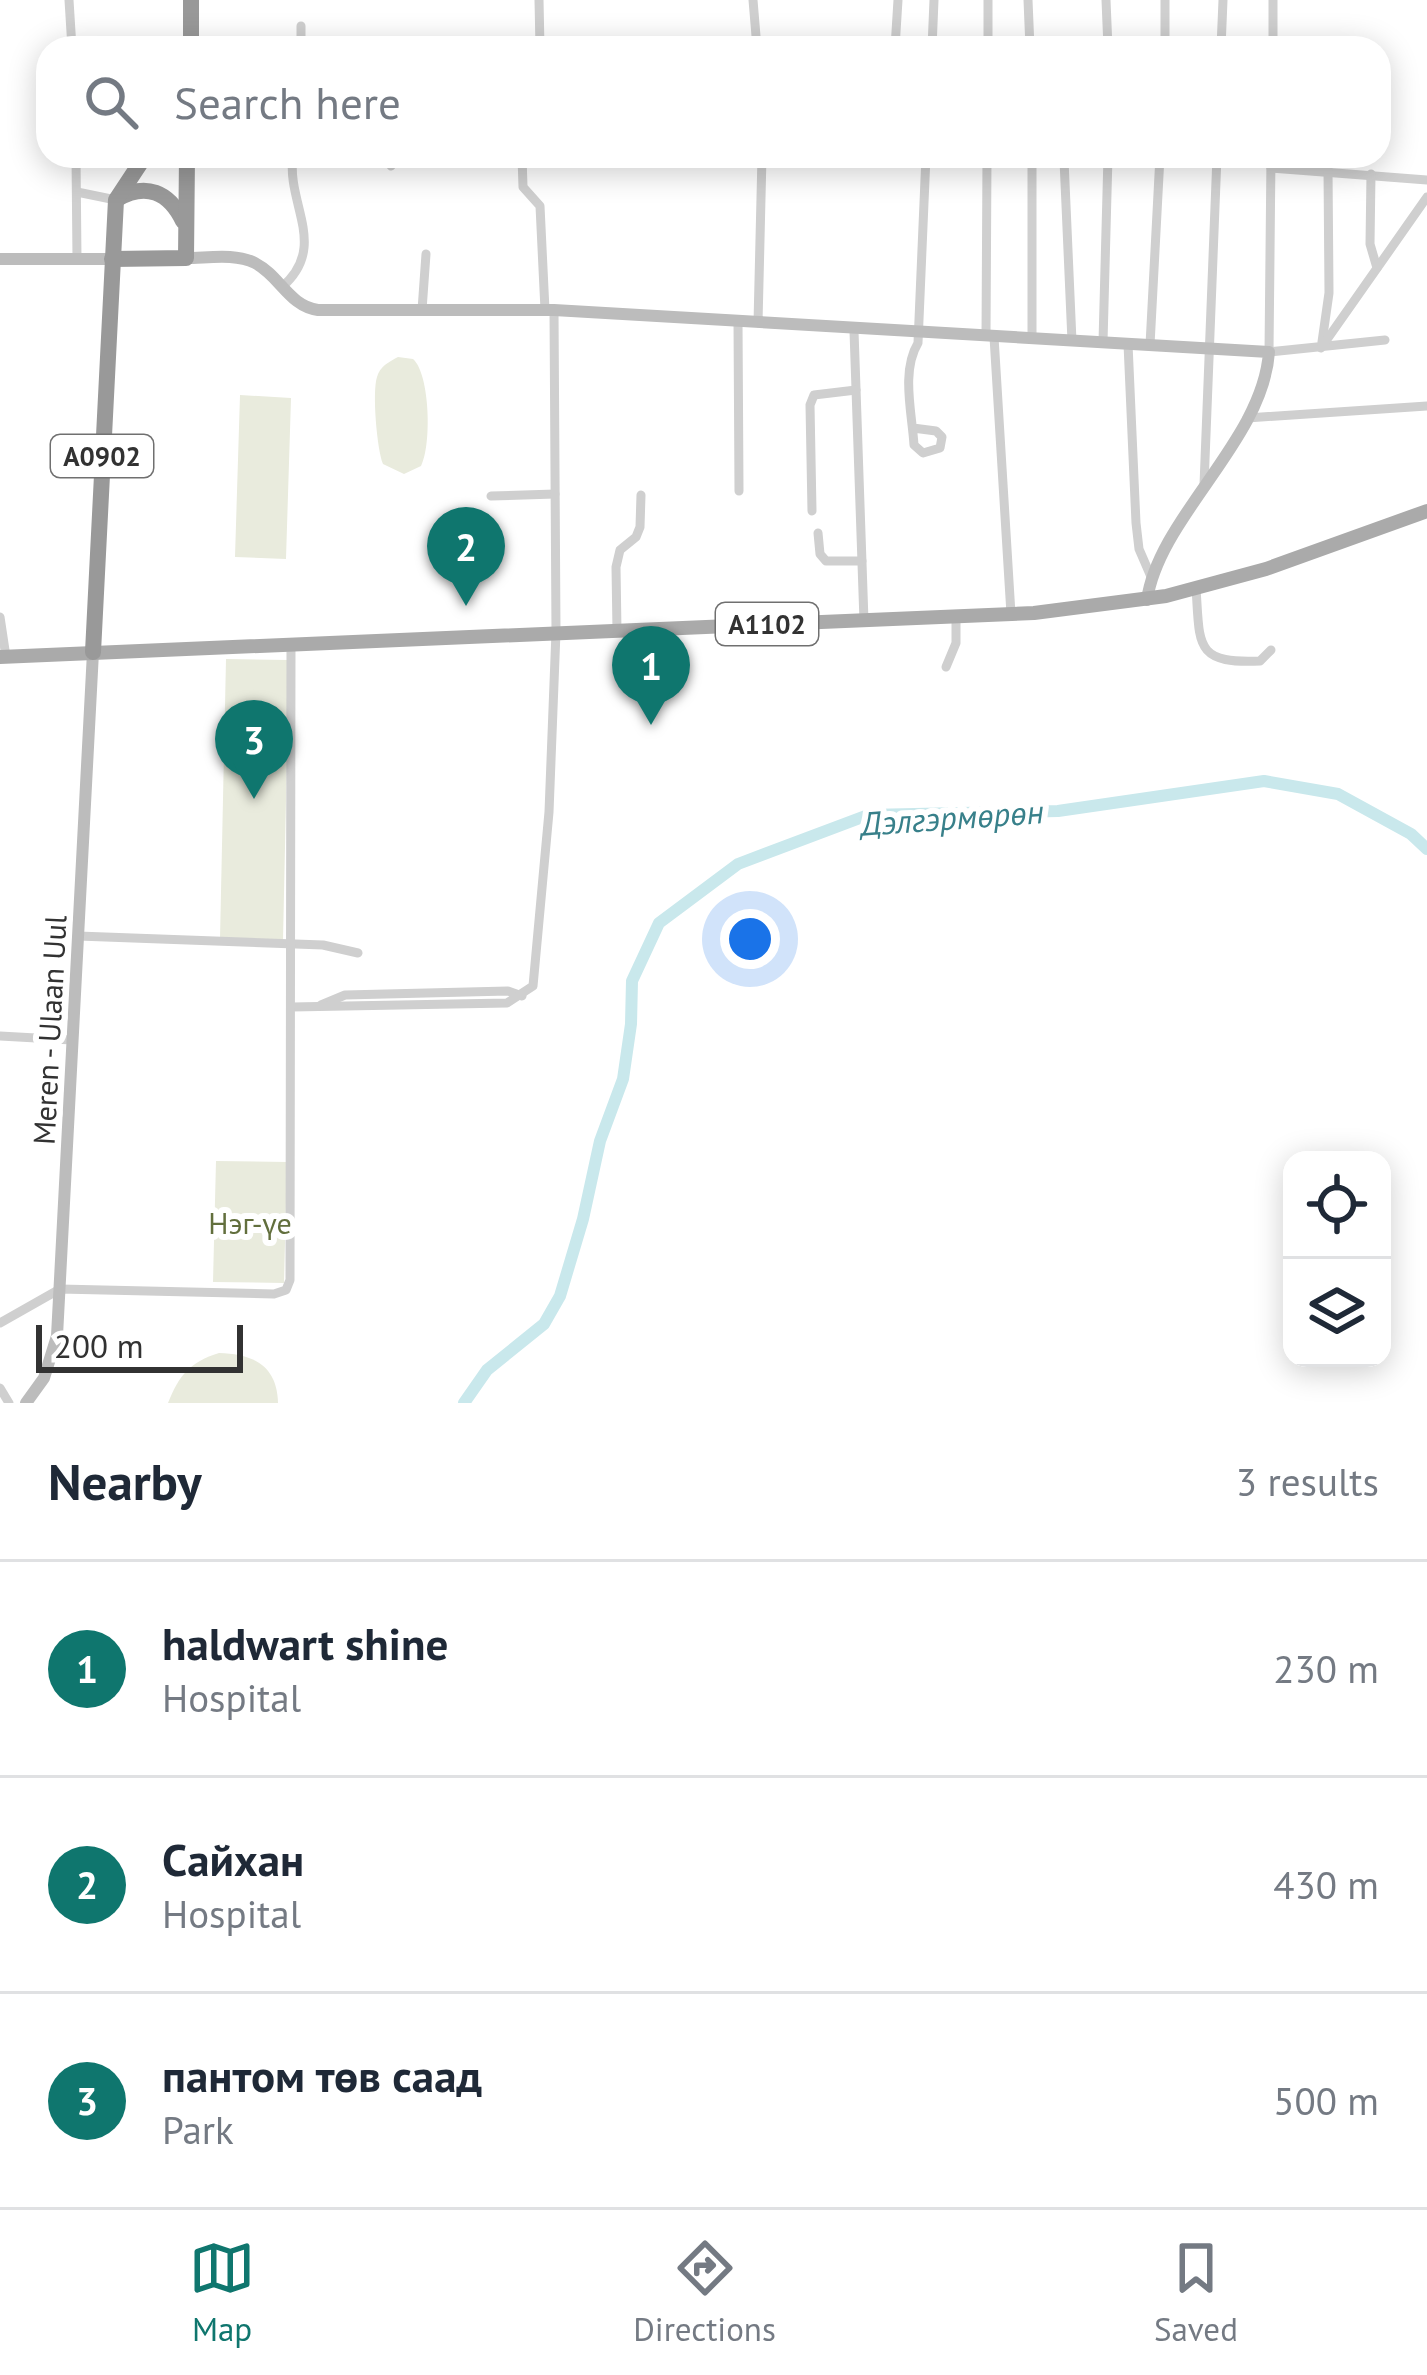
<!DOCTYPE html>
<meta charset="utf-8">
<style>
body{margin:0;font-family:"PT Sans",sans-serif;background:#f6f6f7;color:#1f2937}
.controls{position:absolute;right:36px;bottom:36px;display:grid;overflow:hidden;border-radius:24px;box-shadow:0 6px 30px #0003}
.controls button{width:108px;height:108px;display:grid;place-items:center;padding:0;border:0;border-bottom:3px solid #e0e1e3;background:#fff;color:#1f2937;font:60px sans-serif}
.scale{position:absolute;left:36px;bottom:30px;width:207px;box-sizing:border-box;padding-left:12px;border:6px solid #323232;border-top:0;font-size:33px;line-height:42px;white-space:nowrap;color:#323232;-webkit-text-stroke:9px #fff;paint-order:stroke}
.you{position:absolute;left:750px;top:939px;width:42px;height:42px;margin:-30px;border:9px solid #fff;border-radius:50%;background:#1a73e8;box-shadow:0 0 0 18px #1a73e833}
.badge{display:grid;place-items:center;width:78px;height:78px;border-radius:50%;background:#0f766e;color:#fff;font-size:39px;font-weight:700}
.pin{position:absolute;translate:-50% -99px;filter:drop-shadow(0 3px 6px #0008)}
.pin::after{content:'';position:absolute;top:63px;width:42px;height:36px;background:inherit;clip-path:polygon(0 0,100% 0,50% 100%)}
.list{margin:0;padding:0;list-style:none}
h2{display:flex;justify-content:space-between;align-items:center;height:156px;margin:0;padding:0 48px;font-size:51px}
h2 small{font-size:39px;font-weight:400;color:#747a83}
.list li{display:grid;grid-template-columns:78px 1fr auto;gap:36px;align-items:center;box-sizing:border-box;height:216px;padding:0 48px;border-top:3px solid #e0e1e3}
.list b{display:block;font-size:45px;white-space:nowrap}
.list p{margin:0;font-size:39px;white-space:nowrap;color:#747a83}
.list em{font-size:39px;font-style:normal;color:#747a83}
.icon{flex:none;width:66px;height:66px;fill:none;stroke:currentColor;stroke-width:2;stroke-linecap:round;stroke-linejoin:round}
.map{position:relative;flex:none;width:1427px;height:1403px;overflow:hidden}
.search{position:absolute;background:#fff;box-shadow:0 6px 30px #0003;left:36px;right:36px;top:36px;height:132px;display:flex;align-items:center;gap:30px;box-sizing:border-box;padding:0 42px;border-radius:36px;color:#747a83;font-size:45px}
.sheet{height:804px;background:#fff}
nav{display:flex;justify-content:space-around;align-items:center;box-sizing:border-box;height:168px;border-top:3px solid #e0e1e3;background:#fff;font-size:33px;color:#747a83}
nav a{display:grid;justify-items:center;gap:6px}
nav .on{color:#0f766e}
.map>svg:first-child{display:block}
</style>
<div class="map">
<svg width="1427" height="1403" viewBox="0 0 1427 1403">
<rect width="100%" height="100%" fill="#fff"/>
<!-- green -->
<g fill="#e9ebdd">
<path d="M398,357L413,359C430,374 432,445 421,466L404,474L383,464C377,449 372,392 377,377C380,366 389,362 398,357Z"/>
<path d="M240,395L291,398L286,559L235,557Z"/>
<path d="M226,659L289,660L283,940L220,939Z"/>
<path d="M216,1161L287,1162L284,1283L213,1282Z"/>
<path d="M219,1353C254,1354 277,1366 278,1403H168C179,1375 190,1362 219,1353Z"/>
</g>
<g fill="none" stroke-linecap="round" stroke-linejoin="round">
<!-- river -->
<path stroke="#c9e8ec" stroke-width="12" d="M464,1403L487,1370L544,1324L560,1296L583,1219L600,1141L623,1079L631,1024L632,981L659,923L738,864L868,815L1058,811L1264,781L1338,794L1411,834L1427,849"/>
<!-- street -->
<g stroke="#cfcfcf" stroke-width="9">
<path d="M69,0L72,48"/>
<path d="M539,0L540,48"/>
<path d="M753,0L757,48"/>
<path d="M1028,0L1030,48"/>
<path d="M1106,0L1108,48"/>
<path d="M301,26V48"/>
<path d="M895,48L898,0"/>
<path d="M932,48L934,0"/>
<path d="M988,48V0"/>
<path d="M1165,48V0"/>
<path d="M1221,48L1223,0"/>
<path d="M1273,48V0"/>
<path d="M76,156L77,259"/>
<path d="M388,156L391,166"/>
<path d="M522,156L523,187L540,206L545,310"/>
<path d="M1032,156V339"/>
<path d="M1271,156L1269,352L1385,340"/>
<path d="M1064,160L1072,341"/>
<path d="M1271,168L1427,180"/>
<path d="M1371,174L1370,244L1377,268"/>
<path d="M77,192L116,200"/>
<path d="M282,287C329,246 286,204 293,156"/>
<path d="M422,310L426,254"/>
<path d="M738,321L739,491"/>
<path d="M758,323L762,156"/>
<path d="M854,331L864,621"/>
<path d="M986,336L987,156"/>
<path d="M994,337L1011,614"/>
<path d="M1103,342L1108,156"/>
<path d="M1322,342L1329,293L1328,169"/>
<path d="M1128,344L1136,523L1139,549L1152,579"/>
<path d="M1150,345L1160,156"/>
<path d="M1321,348L1427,197"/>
<path d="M1247,418L1427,406"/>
<path d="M913,428L936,431L942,437L940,448L923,453L914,445C912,413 901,371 918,343L926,156"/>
<path d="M1204,485L1217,156"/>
<path d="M491,496L555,494"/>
<path d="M812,511L810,405L814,395L856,390"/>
<path d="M818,533L820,554L826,561H862"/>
<path d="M1196,588C1200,645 1194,664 1260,661L1271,650"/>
<path d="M0,617L6,657"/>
<path d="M617,631L616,567L620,550L636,537L640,527L641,495"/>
<path d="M946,667L956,643V617"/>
<path d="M78,936L323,945L358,953"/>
<path d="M321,1005L345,995L508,991L522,996"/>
<path d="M292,1007L507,1003L533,986L549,812L556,632L554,310"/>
<path d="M0,1036L72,1040"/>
<path d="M0,1323L60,1289L274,1294L286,1290L290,1280L291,644"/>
<path d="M0,1388L9,1403"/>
</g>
<!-- secondary -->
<g stroke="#bcbcbc" stroke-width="12">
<path d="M186,258C208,258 235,253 255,263C280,276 289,306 318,310H554L1269,352C1263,441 1159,517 1147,600"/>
<path d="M0,259H112"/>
<path d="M26,1403L44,1378L57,1336L93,652"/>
</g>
<!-- primary -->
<path stroke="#aaa" stroke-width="14" d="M0,657L1034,613L1166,596L1266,569L1427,511"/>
<!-- highway -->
<g stroke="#999" stroke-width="16">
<path d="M191,0V48"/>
<path d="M117,199C146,182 169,192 183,221"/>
<path d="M112,259L186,258L187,156"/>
<path d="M93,652L116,200L145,156"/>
</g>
</g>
<g text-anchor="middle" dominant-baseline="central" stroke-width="12" stroke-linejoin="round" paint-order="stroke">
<!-- shield labels -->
<g fill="#fff" stroke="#707070" stroke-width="3">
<rect x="51" y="435" width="102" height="42" rx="9"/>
<rect x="716" y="603" width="102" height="42" rx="9"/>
</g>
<g font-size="27" font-weight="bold" fill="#323232">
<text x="102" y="456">A0902</text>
<text x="767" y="624">A1102</text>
</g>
<!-- street labels -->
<g font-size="30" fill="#323232" stroke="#fff">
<text transform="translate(49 1030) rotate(-87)">Meren - Ulaan Uul</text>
</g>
<!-- park labels -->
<g font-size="30" fill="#626f3d" stroke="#fff">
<text x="250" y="1222">Нэг-үе</text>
</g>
<!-- water labels -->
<g font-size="33" font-style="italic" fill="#38808a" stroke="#fff">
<text transform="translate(952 817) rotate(-4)">Дэлгэрмөрөн</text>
</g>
</g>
</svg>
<div class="controls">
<button><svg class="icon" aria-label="locate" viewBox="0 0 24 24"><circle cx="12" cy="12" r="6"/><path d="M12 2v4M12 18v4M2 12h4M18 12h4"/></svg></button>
<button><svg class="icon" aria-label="layers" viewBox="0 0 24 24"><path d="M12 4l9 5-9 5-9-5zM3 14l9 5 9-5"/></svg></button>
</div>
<div class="scale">200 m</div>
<div class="you"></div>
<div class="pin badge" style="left:651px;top:725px">1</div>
<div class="pin badge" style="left:466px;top:606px">2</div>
<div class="pin badge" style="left:254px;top:799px">3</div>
<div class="search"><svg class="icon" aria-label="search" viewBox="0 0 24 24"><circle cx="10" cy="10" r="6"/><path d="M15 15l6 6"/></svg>Search here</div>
</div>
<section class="sheet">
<h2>Nearby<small>3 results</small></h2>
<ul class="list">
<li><span class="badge">1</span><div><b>haldwart shine</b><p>Hospital</p></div><em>230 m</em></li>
<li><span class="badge">2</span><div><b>Сайхан</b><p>Hospital</p></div><em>430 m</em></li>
<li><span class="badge">3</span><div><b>пантом төв саад</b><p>Park</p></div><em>500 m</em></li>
</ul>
</section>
<nav>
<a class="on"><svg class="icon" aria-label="map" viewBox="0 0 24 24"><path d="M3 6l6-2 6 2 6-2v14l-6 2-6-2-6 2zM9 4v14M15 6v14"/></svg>Map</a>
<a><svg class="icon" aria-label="directions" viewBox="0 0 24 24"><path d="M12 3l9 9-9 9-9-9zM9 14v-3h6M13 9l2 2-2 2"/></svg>Directions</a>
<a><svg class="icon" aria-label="saved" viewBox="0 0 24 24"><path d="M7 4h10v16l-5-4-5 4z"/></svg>Saved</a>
</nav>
